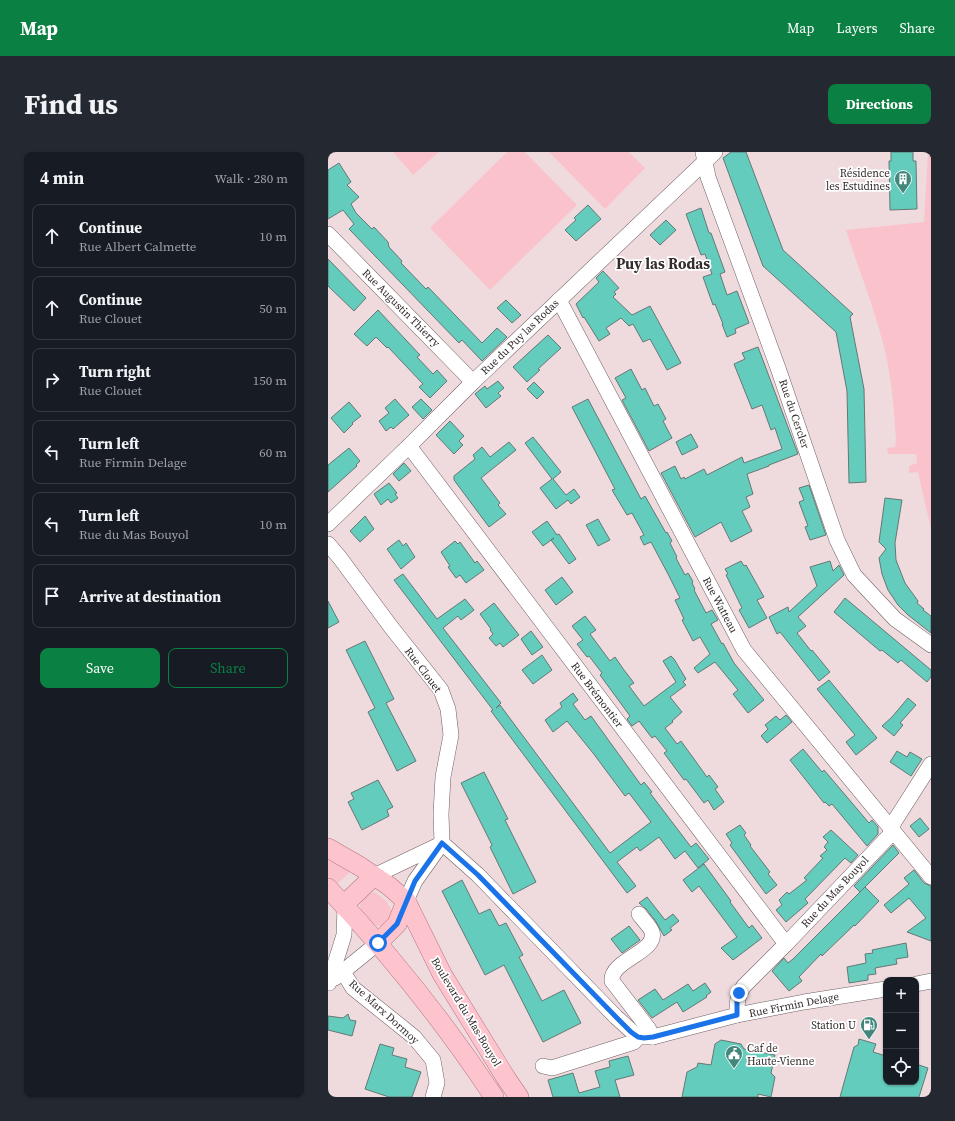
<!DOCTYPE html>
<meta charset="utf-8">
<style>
body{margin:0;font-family:"Source Serif 4",serif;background:#242831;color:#f1f3f6}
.controls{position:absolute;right:12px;bottom:12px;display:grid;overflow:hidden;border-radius:8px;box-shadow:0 1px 3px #0004}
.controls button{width:36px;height:36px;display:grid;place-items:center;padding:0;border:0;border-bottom:1px solid #363941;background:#171b24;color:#f1f3f6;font:20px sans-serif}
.stop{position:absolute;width:12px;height:12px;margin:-9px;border:3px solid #1a73e8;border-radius:50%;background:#fff}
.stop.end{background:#1a73e8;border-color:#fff;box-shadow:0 1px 4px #0008}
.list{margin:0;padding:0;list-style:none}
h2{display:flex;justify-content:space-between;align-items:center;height:52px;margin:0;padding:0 16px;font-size:17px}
h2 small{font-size:13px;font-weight:400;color:#9ea1a6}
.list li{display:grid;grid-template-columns:26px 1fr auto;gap:12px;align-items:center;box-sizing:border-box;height:64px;margin:0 8px 8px;padding:0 8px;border:1px solid #363941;border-radius:8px}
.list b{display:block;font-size:15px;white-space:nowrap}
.list p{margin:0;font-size:13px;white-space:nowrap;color:#9ea1a6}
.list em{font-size:13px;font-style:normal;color:#9ea1a6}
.actions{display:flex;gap:8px;padding:12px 16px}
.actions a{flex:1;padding:9px 0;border:1px solid #0b8043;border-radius:8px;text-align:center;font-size:14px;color:#0b8043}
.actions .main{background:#0b8043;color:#fff}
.icon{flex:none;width:22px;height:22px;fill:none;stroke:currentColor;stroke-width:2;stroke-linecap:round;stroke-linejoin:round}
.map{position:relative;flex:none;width:603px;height:945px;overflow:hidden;border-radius:8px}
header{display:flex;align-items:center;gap:24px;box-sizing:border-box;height:56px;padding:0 20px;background:#0b8043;color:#fff}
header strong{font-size:19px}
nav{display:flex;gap:22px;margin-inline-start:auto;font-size:14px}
.intro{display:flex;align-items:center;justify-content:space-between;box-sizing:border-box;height:96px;padding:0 24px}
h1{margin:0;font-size:28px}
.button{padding:10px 18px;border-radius:8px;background:#0b8043;color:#fff;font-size:14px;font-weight:700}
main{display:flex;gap:24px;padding:0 24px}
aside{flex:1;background:#171b24;border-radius:8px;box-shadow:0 1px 3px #0004}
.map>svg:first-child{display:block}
</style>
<header>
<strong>Map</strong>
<nav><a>Map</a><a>Layers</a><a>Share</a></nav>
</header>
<div class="intro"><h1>Find us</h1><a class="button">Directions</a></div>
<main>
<aside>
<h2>4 min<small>Walk · 280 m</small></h2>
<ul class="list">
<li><svg class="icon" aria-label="ahead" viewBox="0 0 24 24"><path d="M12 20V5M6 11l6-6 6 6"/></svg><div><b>Continue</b><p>Rue Albert Calmette</p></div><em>10 m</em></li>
<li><svg class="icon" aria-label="ahead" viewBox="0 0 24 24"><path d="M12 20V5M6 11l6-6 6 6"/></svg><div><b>Continue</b><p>Rue Clouet</p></div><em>50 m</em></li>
<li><svg class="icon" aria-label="right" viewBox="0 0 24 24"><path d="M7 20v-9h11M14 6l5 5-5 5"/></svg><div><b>Turn right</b><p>Rue Clouet</p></div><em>150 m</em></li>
<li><svg class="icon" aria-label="left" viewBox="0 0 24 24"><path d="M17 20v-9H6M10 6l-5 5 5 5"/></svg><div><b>Turn left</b><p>Rue Firmin Delage</p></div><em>60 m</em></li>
<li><svg class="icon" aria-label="left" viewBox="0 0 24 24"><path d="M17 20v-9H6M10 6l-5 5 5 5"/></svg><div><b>Turn left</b><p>Rue du Mas Bouyol</p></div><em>10 m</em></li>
<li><svg class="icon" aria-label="arrive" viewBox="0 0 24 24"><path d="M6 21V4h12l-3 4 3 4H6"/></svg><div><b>Arrive at destination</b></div></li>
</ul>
<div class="actions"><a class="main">Save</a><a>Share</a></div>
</aside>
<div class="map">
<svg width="603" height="945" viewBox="0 0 603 945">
<rect width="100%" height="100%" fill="#efdbde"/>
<!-- green -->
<g fill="#fac3cb">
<path d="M65,0H111L85,23Z"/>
<path d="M179,0H197L249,53L162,138L102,76Z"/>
<path d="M221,0H301L317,16L277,57Z"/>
<path d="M600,0H603V377L590,320L581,321V314L589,311L588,302H560L559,296L567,295L568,288C566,259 564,231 558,203C548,160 531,119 518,78L596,70Z"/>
<path d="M0,706L22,720L8,733L0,725Z"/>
<path d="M47,740L58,749L64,759L62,768L54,774H49C41,769 27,760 34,749C37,743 41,742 47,740Z"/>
</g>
<!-- building -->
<g fill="#63ccbc" stroke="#657875">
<path d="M403,0H418L455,98L525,162L522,165L536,237L538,330L521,331L519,239L508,180L435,114L395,6Z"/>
<path d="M563,0H585V9H588L589,57L562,58L561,9H563Z"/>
<path d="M11,11L23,30L19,33L31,45L23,52L28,61L44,77L46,75L60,90L61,95L74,109L73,111L98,137L100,135L154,191L169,176L179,185L154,209L134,188L131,191L21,77L26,72L15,58L0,67V18Z"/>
<path d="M260,53L273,67L248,89L237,78L248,68L246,66Z"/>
<path d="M373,56L381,81H383L397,120L392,122L399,143L409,139L421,171L407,177L408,181L399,185L394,172H395L387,152L385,153L375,125L384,122L377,102L373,103L358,62Z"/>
<path d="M338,68L348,78L332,93L322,83Z"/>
<path d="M0,107L38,146L26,159L0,134Z"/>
<path d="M275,119L291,136L286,140L288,142L285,145L304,163L322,154L353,211L339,218L322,187L315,190L305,172L301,174L293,166L278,176L282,182L271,189L256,165L255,166L248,152L271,130L268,126Z"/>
<path d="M178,148L193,163L184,171L169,156Z"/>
<path d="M50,158L92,203L89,205L105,222L109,218L119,229L102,246L91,235L95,232L60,195L59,196L48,185L39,194L26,182Z"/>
<path d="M220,183L233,196L210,217L212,218L199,230L185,215Z"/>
<path d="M430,195L470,302L441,313V314L419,322L425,342L418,345L422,355L414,359L424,379L403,390L393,370L367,385L333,321L347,314L353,327L356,325L357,327L376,317L379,323L414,305L416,311L454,297L447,276L443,278L434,253L424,257L406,212L417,207L414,201Z"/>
<path d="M303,217L314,238L317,236L326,254L330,252L338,267L335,269L344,286L321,299L294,248L298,246L287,226Z"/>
<path d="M170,229L176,236L170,241L173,244L158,256L147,242L157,234L159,237Z"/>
<path d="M206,230L216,240L209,247L199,237Z"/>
<path d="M67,247L81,263L65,277L63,275L58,279L51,269L61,261L57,256Z"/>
<path d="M93,247L104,258L95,267L84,255Z"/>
<path d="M260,247L313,347L317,344L338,381L339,380L344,389L342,391L349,405L348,406L357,423L360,421L363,426L365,430L364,431L367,437L366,438L378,461L384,458L390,468L383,472L394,492L395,491L406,511L436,548L420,561L405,542L410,538L387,510L370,521L366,516L382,502L372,485L365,489L354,468L356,467L347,448L352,446L340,422L323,390L316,393L312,385L316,383L304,361L299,363L284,338L287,337L244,255Z"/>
<path d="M21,250L33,264L24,271L25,272L16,281L3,266Z"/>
<path d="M122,269L136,284L131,289L135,293L126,302L108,283Z"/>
<path d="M363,282L370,295L354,303L348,290Z"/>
<path d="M205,285L233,320L225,327L238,343L246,337L252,345L243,352L240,348L228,357L212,336L224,327L197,291Z"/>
<path d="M181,290L188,298L153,326L172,351L170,353L178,362L161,375L126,328V324L147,307L145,303L154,295L162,305Z"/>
<path d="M21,296L32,309L28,313L29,314L0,340V313Z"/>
<path d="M76,311L83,319L71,329L65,322Z"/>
<path d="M61,331L69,341L67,342L70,346L63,351L60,347L53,353L46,342Z"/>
<path d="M481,333L498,383L482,388L477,375L480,374L471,350L476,348L471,336Z"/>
<path d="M557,346L574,348L567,391L568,408L577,431L590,449L589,451L596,457L595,458L603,464V481L580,463L570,453L560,438L554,422L551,406L558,397L551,390Z"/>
<path d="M37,364L46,377L32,390L22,379Z"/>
<path d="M270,367L282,388L270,394L258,373Z"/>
<path d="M219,369L229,383L231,382L248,407L241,412L223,388L226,386L215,394L204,380Z"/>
<path d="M71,388L75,394L78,391L87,405L73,417L59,397Z"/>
<path d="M127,389L130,392L132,390L147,411L149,409L156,418L138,431L132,423L128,426L120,415L122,414L113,400Z"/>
<path d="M413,409L416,414L418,413L436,445L429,448L439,466L421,476L411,458L414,456L398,423L400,422L397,417Z"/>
<path d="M502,409L505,419L511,413L516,423L470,465L478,474L469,481L483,499L484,498L502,520L491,529L452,480L449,482L441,465L460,455L461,460L489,434L482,415Z"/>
<path d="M75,422L109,467L137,447L146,458L133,468L130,464L115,476L173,551L168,556L172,553L282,701L323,670L301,641L297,644L265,601L239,569L225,580L217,568L234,555L232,551L245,541L250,548L245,552L257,568L263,564L313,633L316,630L324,640L322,641L363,695L368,691L381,707L370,716L357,699L347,707L331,685L312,699L309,695L289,710L308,734L299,741L163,559L165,558L66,428Z"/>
<path d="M234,425L245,440L228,453L217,438Z"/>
<path d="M517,446L603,518V525L599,530L573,508L570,511L554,498L552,499L506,460Z"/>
<path d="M0,449L11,470L0,476Z"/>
<path d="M166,451L191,483L175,495L172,491L168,494L161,486L165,482L162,478L163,477L152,462Z"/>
<path d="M257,464L268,478L262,482L282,509L287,505L296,518L306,531L301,534L316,554L348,530L335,509L343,504L346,507L358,527L355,530L358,533L342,545L354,560L344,569L345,570L337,576L349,592L353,589L379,625L381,623L390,635L387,637L396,650L386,658L380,648L376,651L358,627L356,628L336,601L339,599L327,584L324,586L311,569L304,574L299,567L302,564L272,523L274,521L261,504L259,505L249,492L255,488L244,474Z"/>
<path d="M203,479L215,495L204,503L193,487Z"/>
<path d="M37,489L66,547L58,551L88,609L69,619L40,560L47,556L18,498Z"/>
<path d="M214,503L224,518L205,532L194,518Z"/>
<path d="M501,528L549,586L528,603L518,590L527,583L489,537Z"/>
<path d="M580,546L588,553L572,571L575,573L566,584L554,574L564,565Z"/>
<path d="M458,563L464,570L439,591L433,584L440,577L437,573L448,564L452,568Z"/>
<path d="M475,597L494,620L496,618L541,671L544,668L550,675V682L539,694L504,652L501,654L497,650L496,651L462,608Z"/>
<path d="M569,599L579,605L582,600L594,607L583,624L562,610Z"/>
<path d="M156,620L180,667L177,668L208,730L185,742L162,695L164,693L133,631Z"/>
<path d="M50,628L65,655L59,658L61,664L34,678L20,650L26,647L23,641Z"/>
<path d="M592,666L601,677L591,685L582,674Z"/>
<path d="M412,673L418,681L416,683L423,693L422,694L442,720L440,722L449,733L438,742L402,693L404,691L398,682Z"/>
<path d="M503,678L530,703L523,711L517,706L477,747L480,751L458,770L448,758L454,753L451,748L459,740L461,742L479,728L476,726L495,706L492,704L499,698L496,695L500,690L495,685Z"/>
<path d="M565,693L571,701L532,740L526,734Z"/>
<path d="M376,712L403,749L402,750L421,776L424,773L434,786L405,808L393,796L409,785L371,734L364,740L355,728Z"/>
<path d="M586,718L596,731L603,734V789L579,780L598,766L581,746L563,761L556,753L581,732L576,726Z"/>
<path d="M134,728L151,762L162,757L171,774L178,771L195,803L191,805L214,849L236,838L253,871L215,890L176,813L157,823L114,739Z"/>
<path d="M537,735L551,749L527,774L526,773L494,804L493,802L471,825L474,829L461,839L444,819L456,806L460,811L465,807Z"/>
<path d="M319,745L337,768L345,762L351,769L342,776L344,778L336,784L327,768L318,757L311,751Z"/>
<path d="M301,774L312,788L294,801L283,787Z"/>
<path d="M578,791L580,805L568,807L569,812L547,816L548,822L540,823V828L521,831L519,815L538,811L537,802L545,801L544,798Z"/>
<path d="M377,831L383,840L378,844L379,845L355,860L349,850L324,866L310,848L327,837L335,848L360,832L365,839Z"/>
<path d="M20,862L22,868L28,869L24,884L0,878V864L15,866Z"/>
<path d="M531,887L548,892L545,900L558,904V930H588V912L600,916L591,945H512L526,895L530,893Z"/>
<path d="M393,888L413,892L416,897L447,903L443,921L447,925L443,945L430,942V945H354L359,920L369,915L370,911L383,913L387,892Z"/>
<path d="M52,892L66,896L64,903L79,907L77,915L93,920L84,945H61L37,937Z"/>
<path d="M300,904L306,923L287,928L292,945H225L220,928L245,921L251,941L272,935L267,919L282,915L281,909Z"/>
</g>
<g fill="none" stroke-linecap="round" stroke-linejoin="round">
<defs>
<g id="minor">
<path d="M375,0L380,25L450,216L509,388L526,423L567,467L603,493"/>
<path d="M0,82L145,230"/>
<path d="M231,148L416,498L603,725"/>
<path d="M81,294L458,792"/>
<path d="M0,372L81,294L145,230L387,0"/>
<path d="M0,392L12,406L63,475L113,538L120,557L123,583L115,625L113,662L114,691L87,729L78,749"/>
<path d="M114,691L150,723L288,865L310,885"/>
<path d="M46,724L113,692"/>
<path d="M311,762C315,768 322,774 324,780C330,800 282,808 284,829L320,876L325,885"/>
<path d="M15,820L25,836L86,885L105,908L109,931L105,945"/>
<path d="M7,826L50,791"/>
<path d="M1,831L16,783L17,755"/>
<path d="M588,832L603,829"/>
<path d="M409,863C409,851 409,843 416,834L458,792L562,683L566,670L603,612"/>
<path d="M215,914L224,916L306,890L310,885H325L409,863L476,850L558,837"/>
</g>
<g id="major">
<path d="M0,696L33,715L61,734L78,749L114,822L178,926L191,945"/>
<path d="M0,736C61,801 117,871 166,945"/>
<path d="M17,755L22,747L46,724"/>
<path d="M50,791L69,772L78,749"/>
</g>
</defs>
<!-- minor casing -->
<use href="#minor" stroke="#716063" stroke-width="16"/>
<!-- major casing -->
<use href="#major" stroke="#b77581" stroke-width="20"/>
<!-- minor -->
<use href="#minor" stroke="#fff" stroke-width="15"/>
<!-- major -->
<use href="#major" stroke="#fec4ce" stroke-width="19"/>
</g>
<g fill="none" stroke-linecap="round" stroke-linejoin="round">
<!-- route -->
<path stroke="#1a73e8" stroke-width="5" d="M50,791L69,772L87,729L114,691L150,723L288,865L303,880L310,885L316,886L325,885L409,863V850L411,841"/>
</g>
<!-- icons -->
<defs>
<symbol id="building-pin" viewBox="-11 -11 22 30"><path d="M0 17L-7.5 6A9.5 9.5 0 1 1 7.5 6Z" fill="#42867c" stroke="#fff"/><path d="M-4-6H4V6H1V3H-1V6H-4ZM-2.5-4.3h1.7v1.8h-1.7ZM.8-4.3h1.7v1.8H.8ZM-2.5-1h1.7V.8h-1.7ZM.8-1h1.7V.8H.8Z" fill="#fff"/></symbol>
<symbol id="fuel-pin" viewBox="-11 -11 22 30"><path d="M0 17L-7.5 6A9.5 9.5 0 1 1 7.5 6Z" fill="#42867c" stroke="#fff"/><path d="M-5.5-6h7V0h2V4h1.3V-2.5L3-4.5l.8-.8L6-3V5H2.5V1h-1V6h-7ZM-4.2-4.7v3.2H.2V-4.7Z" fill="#fff"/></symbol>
<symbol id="civic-pin" viewBox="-11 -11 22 30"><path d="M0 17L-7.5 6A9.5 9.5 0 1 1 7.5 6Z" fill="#42867c" stroke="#fff"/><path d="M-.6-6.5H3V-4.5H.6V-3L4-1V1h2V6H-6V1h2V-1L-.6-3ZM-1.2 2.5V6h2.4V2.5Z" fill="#fff"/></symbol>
</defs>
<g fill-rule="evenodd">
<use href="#building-pin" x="565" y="17" width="20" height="27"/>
<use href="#fuel-pin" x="531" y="863" width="20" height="27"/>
<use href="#civic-pin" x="396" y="892" width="20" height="27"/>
</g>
<g text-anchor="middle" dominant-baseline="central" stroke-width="3.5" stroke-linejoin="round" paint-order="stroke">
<!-- poi labels -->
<g font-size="11" fill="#342c2d" stroke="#fff" text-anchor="end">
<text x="562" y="21">Résidence<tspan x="562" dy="13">les Estudines</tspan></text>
<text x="528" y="873">Station U</text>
<text x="419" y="896" text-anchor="start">Caf de<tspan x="419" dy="13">Haute-Vienne</tspan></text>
</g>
<!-- street labels -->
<g font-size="11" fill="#342c2d" stroke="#fff">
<text transform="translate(73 156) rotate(45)">Rue Augustin Thierry</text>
<text transform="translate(192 185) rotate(-44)">Rue du Puy las Rodas</text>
<text transform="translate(466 262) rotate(71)">Rue du Cercler</text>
<text transform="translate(392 453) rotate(62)">Rue Watteau</text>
<text transform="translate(95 518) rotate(53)">Rue Clouet</text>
<text transform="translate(269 543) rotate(53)">Rue Brémontier</text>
<text transform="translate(507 740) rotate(-47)">Rue du Mas Bouyol</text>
<text transform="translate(466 853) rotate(-11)">Rue Firmin Delage</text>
<text transform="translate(56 860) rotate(42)">Rue Marx Dormoy</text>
<text transform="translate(138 860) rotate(59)">Boulevard du Mas-Bouyol</text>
</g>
<!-- district labels -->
<g font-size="15" font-weight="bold" fill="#342c2d" stroke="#fff">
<text x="335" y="111">Puy las Rodas</text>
</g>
</g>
</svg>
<div class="controls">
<button>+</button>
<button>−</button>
<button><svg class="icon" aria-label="locate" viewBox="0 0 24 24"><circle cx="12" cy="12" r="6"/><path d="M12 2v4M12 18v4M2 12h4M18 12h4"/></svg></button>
</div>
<div class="stop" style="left:50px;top:791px"></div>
<div class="stop end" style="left:411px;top:841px"></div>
</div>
</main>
